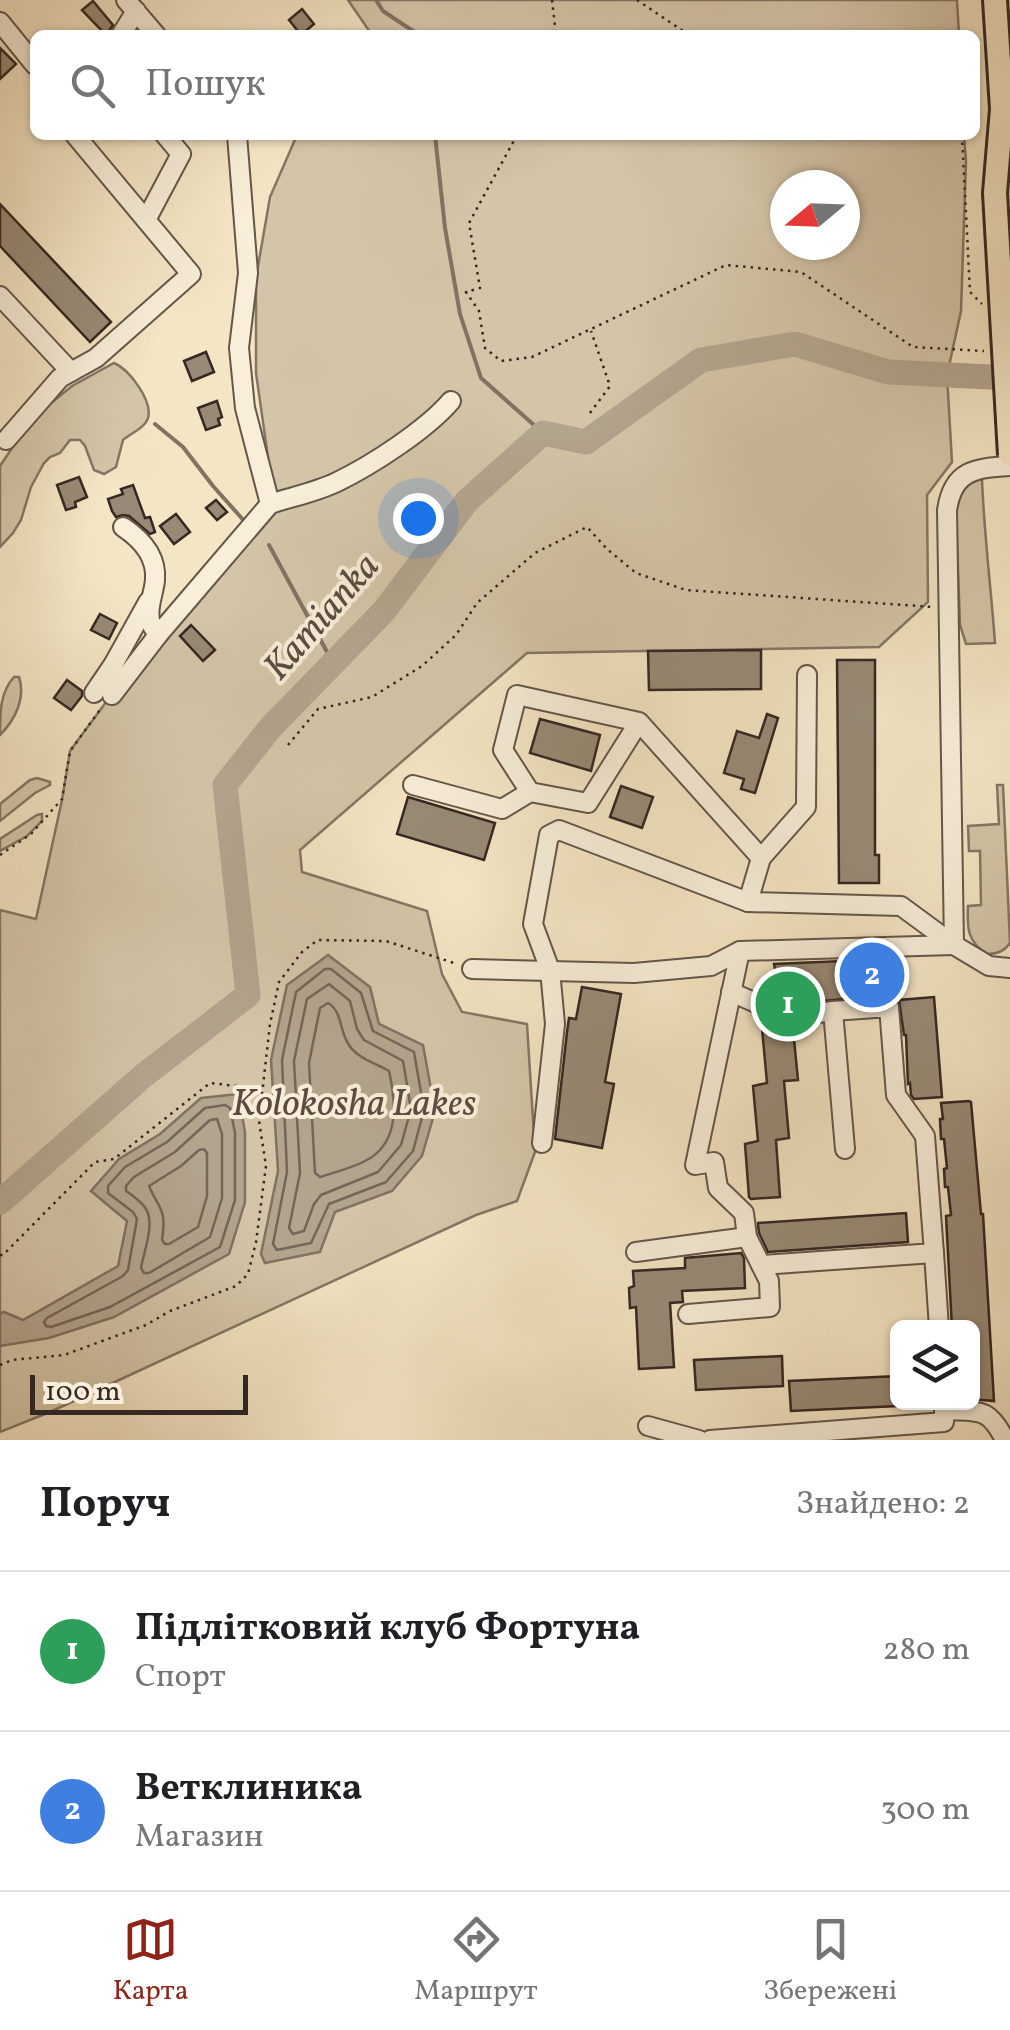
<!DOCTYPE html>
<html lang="uk">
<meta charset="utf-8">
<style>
body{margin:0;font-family:Vollkorn,serif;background:#f2f2f2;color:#202124}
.controls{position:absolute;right:30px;bottom:30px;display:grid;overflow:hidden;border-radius:15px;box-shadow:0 2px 8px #0004}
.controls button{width:90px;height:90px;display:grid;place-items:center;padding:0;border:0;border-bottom:2px solid #e0e0e0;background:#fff;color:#202124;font:50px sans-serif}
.compass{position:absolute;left:770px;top:170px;width:90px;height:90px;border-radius:50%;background:#fff;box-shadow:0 2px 8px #0004;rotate:251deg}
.scale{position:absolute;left:30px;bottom:25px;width:218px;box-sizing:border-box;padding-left:10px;border:5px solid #352722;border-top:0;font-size:28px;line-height:35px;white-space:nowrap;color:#352722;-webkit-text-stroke:8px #f8eed9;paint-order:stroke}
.you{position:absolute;left:418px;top:518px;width:35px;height:35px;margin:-25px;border:8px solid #fff;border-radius:50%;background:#1a73e8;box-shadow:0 0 0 15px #1a73e833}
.badge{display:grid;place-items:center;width:65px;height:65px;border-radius:50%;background:#8f2418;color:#fff;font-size:32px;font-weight:700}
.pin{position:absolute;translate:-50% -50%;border:5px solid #fff;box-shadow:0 2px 10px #0006}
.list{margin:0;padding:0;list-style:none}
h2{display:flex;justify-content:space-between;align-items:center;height:130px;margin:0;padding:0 40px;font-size:42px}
h2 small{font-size:32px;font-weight:400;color:#757577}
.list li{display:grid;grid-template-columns:65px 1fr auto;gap:30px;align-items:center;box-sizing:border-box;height:160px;padding:0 40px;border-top:2px solid #e0e0e0}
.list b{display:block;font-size:38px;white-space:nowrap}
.list p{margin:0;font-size:32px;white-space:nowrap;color:#757577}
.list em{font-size:32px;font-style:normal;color:#757577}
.icon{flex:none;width:55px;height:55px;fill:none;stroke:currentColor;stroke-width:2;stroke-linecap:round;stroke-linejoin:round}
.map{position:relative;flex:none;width:1010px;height:1440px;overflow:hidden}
.search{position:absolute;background:#fff;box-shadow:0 2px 8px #0004;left:30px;right:30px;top:30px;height:110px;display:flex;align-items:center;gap:25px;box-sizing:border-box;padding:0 35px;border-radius:15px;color:#757577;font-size:38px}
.sheet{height:450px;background:#fff}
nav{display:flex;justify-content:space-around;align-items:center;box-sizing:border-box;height:140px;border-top:2px solid #e0e0e0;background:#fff;font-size:28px;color:#757577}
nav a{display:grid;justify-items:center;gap:5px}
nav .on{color:#8f2418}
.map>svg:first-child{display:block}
</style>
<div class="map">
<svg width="1010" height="1440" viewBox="0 0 1010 1440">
<rect width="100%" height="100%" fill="#f4e5c4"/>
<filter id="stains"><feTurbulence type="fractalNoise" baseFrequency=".002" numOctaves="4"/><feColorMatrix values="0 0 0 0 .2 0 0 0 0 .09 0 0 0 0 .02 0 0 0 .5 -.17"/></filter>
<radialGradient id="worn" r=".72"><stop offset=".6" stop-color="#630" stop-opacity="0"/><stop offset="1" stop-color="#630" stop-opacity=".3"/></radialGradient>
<!-- green -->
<g fill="#d4c5a8" stroke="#847665" stroke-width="2.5" fill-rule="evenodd">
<path d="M348,0H957L959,35H372Z"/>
<path d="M297,135H964L966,161L961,311L947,375L952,462L927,495L928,602L879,647L527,653L300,850L302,872L427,911L442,974L462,1012L527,1024L535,1152L517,1201L476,1215L50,1412L0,1432V910L36,919L62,800L70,751L112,694L270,504V471L256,373V278L270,197ZM785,185H845V245H785Z"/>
<path d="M114,363C129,369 153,401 148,418C145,428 131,433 123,440L116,467L104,474L94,470L85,446L80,440H70L60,453L50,457L44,463L31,487L21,520L13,533L0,547V466L26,427L45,408L72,386Z"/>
<path d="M982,479C984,534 991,588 995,643L966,644L960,625L956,515C959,496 962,484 982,479Z"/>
<path d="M14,677H19C26,698 15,720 0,735C0,713 0,692 14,677Z"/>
<path d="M37,778L50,782V785L35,793L0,821V804L30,780Z"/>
<path d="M997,785H1003L1010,943C1005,951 997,954 988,954C967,943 967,927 968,906L981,905L980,851H969L968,826L999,824Z"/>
<path d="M42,814V821L27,836L0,851V839L37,815Z"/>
</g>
<!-- water -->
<g fill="#b3a48d" stroke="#817262" stroke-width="2.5">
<path d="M328,955L370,987L379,1024L423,1045L435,1111L422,1156L392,1191L335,1212L320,1252L265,1263L261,1254L278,1171L271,1060L287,985Z"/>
<path d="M238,1094L245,1132V1202L229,1254L114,1317L49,1338L0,1346V1314L4,1312L23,1320L118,1266L127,1221L91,1191L119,1159L160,1134L201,1098Z"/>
</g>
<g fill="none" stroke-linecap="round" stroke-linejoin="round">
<!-- shore -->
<g stroke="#746658" stroke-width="2.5">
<path d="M325,969H331L361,993L373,1031L414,1052L424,1110L413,1151L386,1182L329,1204L311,1243L277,1250L273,1244L287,1172L282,1060L296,992Z"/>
<path d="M329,984L350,1001L357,1029L364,1040L403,1061L411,1109L401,1145L378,1172L321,1195L314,1204L304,1231L293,1234L289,1228L300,1173L294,1061L307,999Z"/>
<path d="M328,1003C343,1012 339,1031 349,1045C358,1059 376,1063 389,1071C396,1102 400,1142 367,1160C353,1168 335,1172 320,1177L315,1173L309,1063L320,1008Z"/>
<path d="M225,1105L230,1108L235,1133V1200L220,1247L110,1307L51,1327L46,1326L44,1322L47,1318L123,1276L128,1270L137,1219L133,1212L108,1193V1186L125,1167L167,1142L205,1108Z"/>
<path d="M217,1119L222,1134V1198L210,1237L149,1273H144L141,1268C144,1251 155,1224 146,1209C141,1201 133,1196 126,1191V1186L134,1177L175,1152L210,1120Z"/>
<path d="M204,1149L207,1153V1196L198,1227L169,1244H165L162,1240C167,1208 159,1210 149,1186L181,1166L199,1150Z"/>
</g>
<!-- stream -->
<g stroke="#817262" stroke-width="4">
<path d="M376,0L383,11L419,35"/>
<path d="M435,135L445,228L460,314L481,378L543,433"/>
<path d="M155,424L183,447L213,486L246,523"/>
<path d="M269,545L333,663"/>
</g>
<!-- river -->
<path stroke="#b3a48d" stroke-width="25" d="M0,1202L143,1076L248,995L225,785L271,727L384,611L467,501L543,433L586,442L701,360L795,344L888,372L1010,378"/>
</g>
<!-- building -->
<g fill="#988a76" stroke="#352722" stroke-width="2.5">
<path d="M93,1L113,25L106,35L82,10Z"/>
<path d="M302,9L314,24L301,35L289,20Z"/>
<path d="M0,48L16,64L0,79Z"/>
<path d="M0,204L111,322L90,342L0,246Z"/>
<path d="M206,352L214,372L192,381L184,361Z"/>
<path d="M217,401L222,417L218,419L220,425L206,430L198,408Z"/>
<path d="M79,477L87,497L75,502L76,507L66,510L57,485Z"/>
<path d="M133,485L145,518L150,517L155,532L150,534L129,516L123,515L116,517L112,511L108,499L123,494L121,489Z"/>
<path d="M216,500L227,512L217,520L206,508Z"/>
<path d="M176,514L190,532L174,544L160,526Z"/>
<path d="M100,614L117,623L109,639L91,630Z"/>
<path d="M191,625L215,650L203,661L180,636Z"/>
<path d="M761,650V689L649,690L648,651Z"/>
<path d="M837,660H875V855H879V883H839Z"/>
<path d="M67,680L82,691V696L71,710L54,698Z"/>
<path d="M767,714L778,718L755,793L741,789L744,779L724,773L737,731L759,738Z"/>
<path d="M540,719L600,735L591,771L530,753Z"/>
<path d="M621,786L653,797L642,828L610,817Z"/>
<path d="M408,797L495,823L484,860L397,834Z"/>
<path d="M843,961L844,971L879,968V971L894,970L897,998L888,995L790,1004L780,1000L774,964Z"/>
<path d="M582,987L621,994L605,1082L614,1084L602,1148L555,1139L567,1032L569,1018L576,1019Z"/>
<path d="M934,997L942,1097L914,1099L911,1095L910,1083L908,1084L906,1035H904L899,1000Z"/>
<path d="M775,1025L784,1029H793L798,1080L784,1081L789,1138L776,1140L780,1197L751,1199L749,1197L745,1144L758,1141L753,1086L767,1083L762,1028Z"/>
<path d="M969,1101L971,1102L981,1214H983L994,1401L972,1399V1328H952L946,1216L951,1215L948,1187H945L944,1169L947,1168L944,1139H941L940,1119H943L941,1103Z"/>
<path d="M906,1213L908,1242L768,1252L759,1233L758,1225V1223Z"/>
<path d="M741,1253L744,1258L745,1288L682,1291L683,1302L670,1303L674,1367L639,1369L636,1307L630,1308L629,1288L634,1286L633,1271L685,1268V1258Z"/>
<path d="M782,1356L783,1386L696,1390L694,1360Z"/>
<path d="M898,1376V1406L791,1411L789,1381Z"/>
</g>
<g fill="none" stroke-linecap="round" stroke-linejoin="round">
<defs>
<g id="minor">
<path d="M126,0L156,35"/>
<path d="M0,22L35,65"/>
<path d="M121,35L136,11"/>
<path d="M146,220L181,154L165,135"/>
<path d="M0,296L71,372"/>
<path d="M6,440L60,378L96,358L191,274L75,135"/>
<path d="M1010,466C975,468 953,470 947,510L954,945L989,966L1010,968"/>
<path d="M270,504C292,497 316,492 337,482C372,465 426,430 451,401"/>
<path d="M123,527C141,539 157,556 155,580C154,593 147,607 150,620C151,626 155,630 158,635"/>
<path d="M94,693L113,665L148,602"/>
<path d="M112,695L158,635L270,504L245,408L239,348L248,273L237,135"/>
<path d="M639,722L588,803L530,792L503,750L517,695L639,722L761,858"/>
<path d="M413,785L502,809L530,792"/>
<path d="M748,902L761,858L806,807L807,675"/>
<path d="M472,969L634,973L711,966L740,951L954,945"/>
<path d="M731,992L788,1017L833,1011"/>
<path d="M542,1143L555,1024L550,970L533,924L549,835L559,830L748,902L901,906L954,945"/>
<path d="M636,1252L747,1237L744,1213L718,1188L714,1162L695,1165L740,951"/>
<path d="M934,1253L939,1328"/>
<path d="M761,1265L934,1253L925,1136L896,1095L889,1007L833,1011L845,1149"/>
<path d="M688,1314L770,1307L769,1281L747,1237"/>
<path d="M944,1410C979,1412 988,1406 1005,1440"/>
<path d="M648,1426L699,1440"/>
<path d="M710,1440L944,1422V1402"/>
</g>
<path id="major" d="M995,193L1002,109L995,0"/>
</defs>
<!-- minor casing -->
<use href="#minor" stroke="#65564a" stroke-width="22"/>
<!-- major casing -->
<use href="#major" stroke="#352722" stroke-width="28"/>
<!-- path -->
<g stroke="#352722" stroke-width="2.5" stroke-dasharray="2.5 5" stroke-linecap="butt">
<path d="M552,0L556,35"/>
<path d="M637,0L689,35"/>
<path d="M517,135L469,223L480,288L466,292L479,311L485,348L501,361L532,357L726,265L801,272L913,347L984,351"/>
<path d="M962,135L970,292L982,304"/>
<path d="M590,413L610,386L591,331"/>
<path d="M288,745L318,709L372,697L422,666L456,635L477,603L535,553L587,527L607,549L636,573L686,590L933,607"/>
<path d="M0,855L31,834L62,799L70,751L102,707"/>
<path d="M0,1255H3L95,1162L114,1159L210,1083L263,1089"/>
<path d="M0,1365L12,1360L64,1355L146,1325L170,1311L236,1286L248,1274L256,1242L266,1166L259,1121L270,1024L279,982L302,952L318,940L386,941L457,964"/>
</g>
<!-- minor -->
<use href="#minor" stroke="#f8eed9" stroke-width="18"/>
<!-- major -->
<use href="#major" stroke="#f4e5c4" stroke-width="22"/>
<defs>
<path id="major-bridge" d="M995,193L1010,455"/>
</defs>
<!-- major-bridge casing -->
<use href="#major-bridge" stroke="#352722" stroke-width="28" stroke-linecap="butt"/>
<!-- major-bridge -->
<use href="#major-bridge" stroke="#f4e5c4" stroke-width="22"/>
</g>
<g text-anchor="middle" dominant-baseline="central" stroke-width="8" stroke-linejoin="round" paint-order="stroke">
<!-- water labels -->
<g font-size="38" font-style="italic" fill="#5b4c42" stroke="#f8eed9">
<text transform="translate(323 618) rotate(-49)">Kamianka</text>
<text x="354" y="1105">Kolokosha Lakes</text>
</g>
</g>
<rect width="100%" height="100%" filter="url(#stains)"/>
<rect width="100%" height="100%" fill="url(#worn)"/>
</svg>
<div class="controls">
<button><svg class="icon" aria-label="layers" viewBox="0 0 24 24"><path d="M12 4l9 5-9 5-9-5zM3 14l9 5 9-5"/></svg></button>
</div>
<svg class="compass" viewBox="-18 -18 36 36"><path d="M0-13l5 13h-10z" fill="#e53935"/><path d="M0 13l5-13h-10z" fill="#757577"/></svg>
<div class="scale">100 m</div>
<div class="you"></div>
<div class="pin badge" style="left:788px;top:1004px;background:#2e9e5b">1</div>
<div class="pin badge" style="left:872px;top:975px;background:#3f7fe0">2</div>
<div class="search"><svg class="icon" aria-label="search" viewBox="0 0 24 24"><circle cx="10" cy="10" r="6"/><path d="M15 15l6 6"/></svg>Пошук</div>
</div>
<section class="sheet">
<h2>Поруч<small>Знайдено: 2</small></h2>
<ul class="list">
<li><span class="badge" style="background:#2e9e5b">1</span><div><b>Підлітковий клуб Фортуна</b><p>Спорт</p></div><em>280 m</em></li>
<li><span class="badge" style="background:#3f7fe0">2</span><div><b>Ветклиника</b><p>Магазин</p></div><em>300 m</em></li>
</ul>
</section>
<nav>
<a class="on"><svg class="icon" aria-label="map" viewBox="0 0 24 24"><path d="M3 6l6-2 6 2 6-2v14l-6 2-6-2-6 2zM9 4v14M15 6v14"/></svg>Карта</a>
<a><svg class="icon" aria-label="directions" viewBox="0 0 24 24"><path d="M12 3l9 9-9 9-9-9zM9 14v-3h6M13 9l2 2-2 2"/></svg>Маршрут</a>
<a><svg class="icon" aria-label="saved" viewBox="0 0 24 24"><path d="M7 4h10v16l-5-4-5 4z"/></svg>Збережені</a>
</nav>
